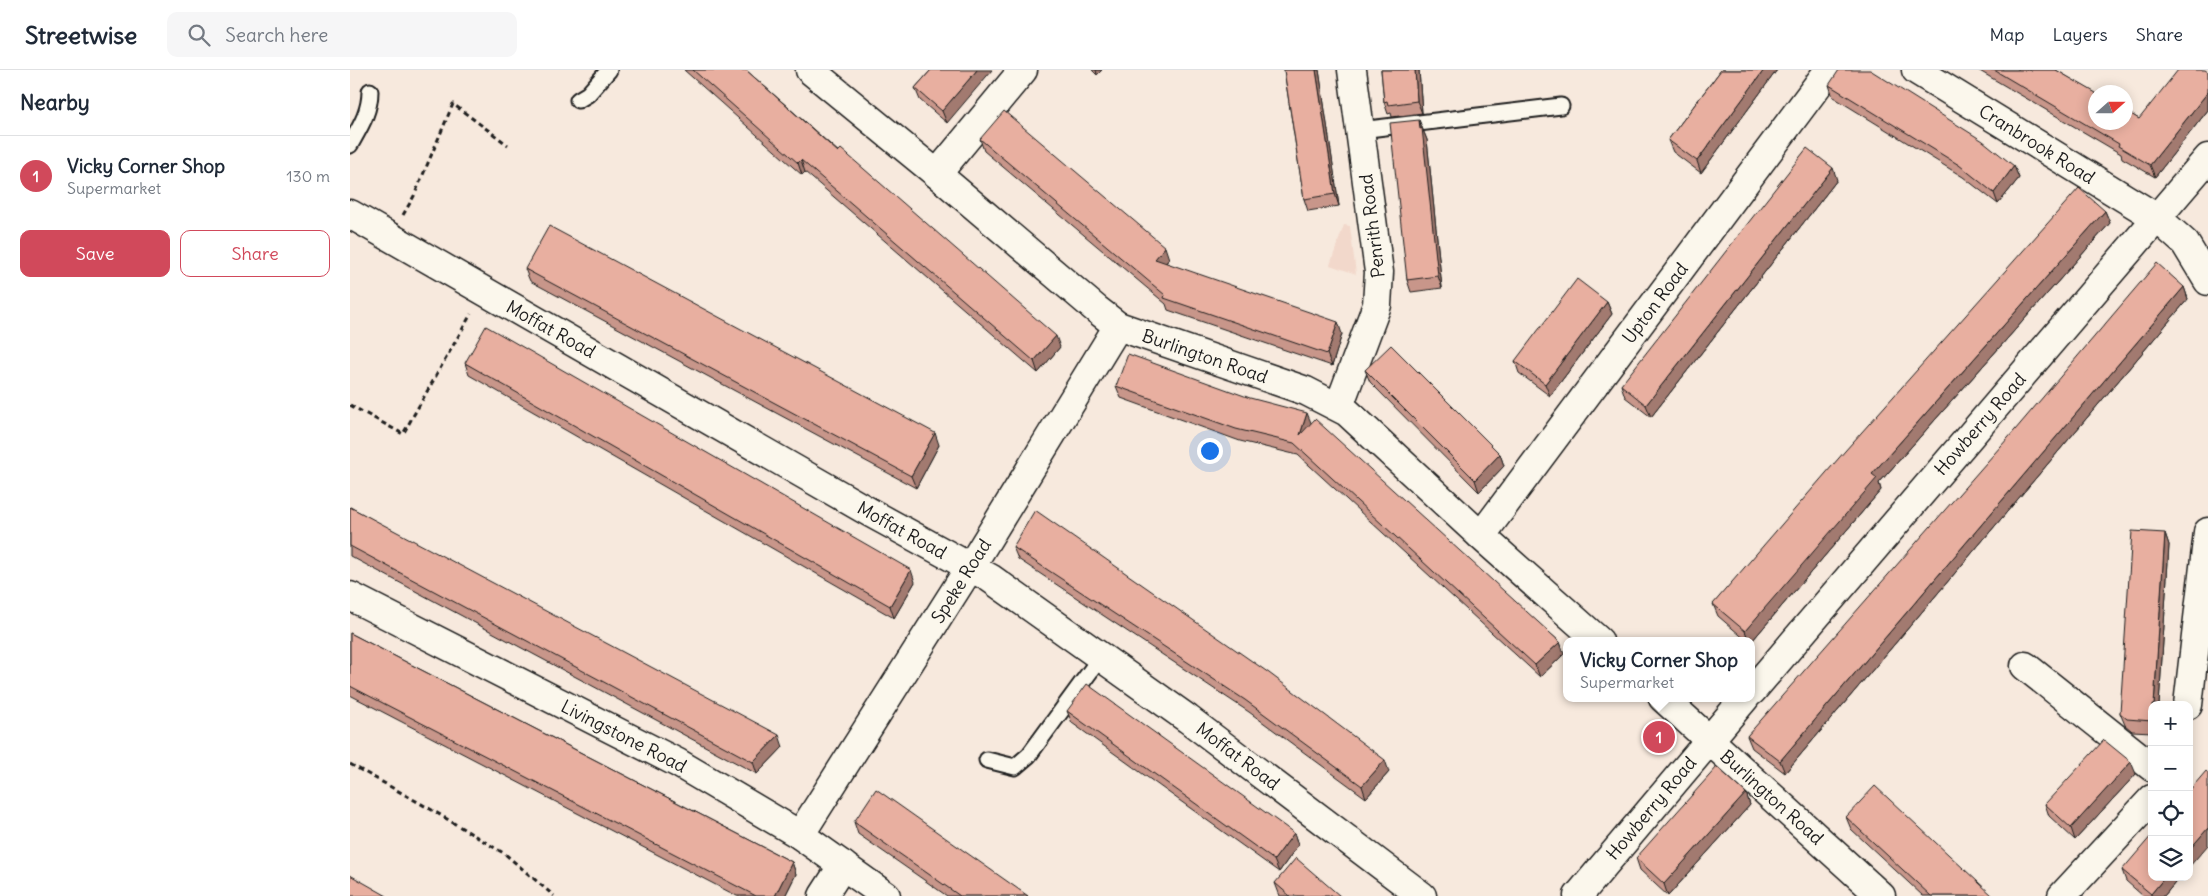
<!DOCTYPE html>
<meta charset="utf-8">
<style>
body{margin:0;font-family:Delius,sans-serif;background:#f6f6f7;color:#1f2937}
.controls{position:absolute;right:15px;bottom:15px;display:grid;overflow:hidden;border-radius:10px;box-shadow:0 2px 12px #0003}
.controls button{width:45px;height:45px;display:grid;place-items:center;padding:0;border:0;border-bottom:1px solid #e0e1e3;background:#fff;color:#1f2937;font:25px sans-serif}
.compass{position:absolute;left:1738px;top:15px;width:45px;height:45px;border-radius:50%;background:#fff;box-shadow:0 2px 12px #0003;rotate:69deg}
.you{position:absolute;left:859px;top:380px;width:18px;height:18px;margin:-12px;border:4px solid #fff;border-radius:50%;background:#1a73e8;box-shadow:0 0 0 8px #1a73e833}
.badge{display:grid;place-items:center;width:32px;height:32px;border-radius:50%;background:#d1495b;color:#fff;font-size:16px;font-weight:700}
.pin{position:absolute;translate:-50% -50%;border:2px solid #fff;box-shadow:0 1px 5px #0006}
.popup{position:absolute;left:1213px;top:567px;width:192px;height:65px;box-sizing:border-box;display:grid;place-content:center;border-radius:10px;background:#fff;filter:drop-shadow(0 1px 4px #0005);font-size:16px;white-space:nowrap;color:#747a83}
.popup b{font-size:19px;color:#1f2937}
.popup::after{content:'';position:absolute;left:50%;top:100%;margin-left:-10px;border:10px solid transparent;border-top-color:#fff}
.list{margin:0;padding:0;list-style:none}
h2{display:flex;justify-content:space-between;align-items:center;height:65px;margin:0;padding:0 20px;font-size:21px}
h2 small{font-size:16px;font-weight:400;color:#747a83}
.list li{display:grid;grid-template-columns:32px 1fr auto;gap:15px;align-items:center;box-sizing:border-box;height:80px;padding:0 20px;border-top:1px solid #e0e1e3}
.list b{display:block;font-size:19px;white-space:nowrap}
.list p{margin:0;font-size:16px;white-space:nowrap;color:#747a83}
.list em{font-size:16px;font-style:normal;color:#747a83}
.actions{display:flex;gap:10px;padding:15px 20px}
.actions a{flex:1;padding:11px 0;border:1px solid #d1495b;border-radius:10px;text-align:center;font-size:18px;color:#d1495b}
.actions .main{background:#d1495b;color:#fff}
.icon{flex:none;width:28px;height:28px;fill:none;stroke:currentColor;stroke-width:2;stroke-linecap:round;stroke-linejoin:round}
.map{position:relative;flex:none;width:1858px;height:826px;overflow:hidden}
header{display:flex;align-items:center;gap:30px;box-sizing:border-box;height:70px;padding:0 25px;background:#fff;border-bottom:1px solid #e0e1e3}
header strong{font-size:24px}
nav{display:flex;gap:28px;margin-inline-start:auto;font-size:18px}
.search{width:350px;height:45px;background:#f6f6f7;display:flex;align-items:center;gap:12px;box-sizing:border-box;padding:0 18px;border-radius:10px;color:#747a83;font-size:19px}
main{display:flex}
aside{flex:1;background:#fff}
.map>svg:first-child{display:block}
</style>
<header>
<strong>Streetwise</strong>
<div class="search"><svg class="icon" aria-label="search" viewBox="0 0 24 24"><circle cx="10" cy="10" r="6"/><path d="M15 15l6 6"/></svg>Search here</div>
<nav><a>Map</a><a>Layers</a><a>Share</a></nav>
</header>
<main>
<aside>
<h2>Nearby<small></small></h2>
<ul class="list">
<li><span class="badge">1</span><div><b>Vicky Corner Shop</b><p>Supermarket</p></div><em>130 m</em></li>
</ul>
<div class="actions"><a class="main">Save</a><a>Share</a></div>
</aside>
<div class="map">
<svg width="1858" height="826" viewBox="0 0 1858 826">
<rect width="100%" height="100%" fill="#f7e9dd"/>
<filter id="ink" filterUnits="userSpaceOnUse"><feTurbulence type="fractalNoise" baseFrequency=".02" numOctaves="2"/><feDisplacementMap in="SourceGraphic" scale="10" xChannelSelector="R" yChannelSelector="G"/><feConvolveMatrix kernelMatrix="1 2 1 2 8 2 1 2 1" color-interpolation-filters="sRGB"/></filter>
<g filter="url(#ink)">
<!-- built -->
<path fill="#f2d8cb" d="M994,155L1000,156L1006,204L980,195Z"/>
<g fill="none" stroke-linecap="round" stroke-linejoin="round">
<defs>
<g id="lane">
<path d="M228,30L238,24L259,0"/>
<path d="M1010,60L1211,36"/>
<path d="M0,75C10,57 20,42 20,21"/>
<path d="M637,690L665,697L679,685L750,588"/>
</g>
<g id="street">
<path d="M460,0L587,104L746,239L768,256L956,321L997,342L1131,466L1249,571"/>
<path d="M1566,0L1807,148L1835,173L1858,211"/>
<path d="M587,104L673,0"/>
<path d="M0,144L521,443L640,508L838,649L1072,826"/>
<path d="M989,336L1027,235L1029,202L1002,0"/>
<path d="M1131,466L1479,0"/>
<path d="M0,526L328,693L450,765L536,826"/>
<path d="M1675,596L1802,697"/>
<path d="M1402,621L1858,88"/>
<path d="M1313,628L1531,826"/>
<path d="M1838,635L1858,462"/>
<path d="M450,765L629,483L768,256"/>
<path d="M473,826L493,795"/>
<path d="M1228,826L1395,628"/>
<path d="M1712,826L1802,729"/>
</g>
</defs>
<!-- lane casing -->
<use href="#lane" stroke="#1c1c1c" stroke-width="19"/>
<!-- street casing -->
<use href="#street" stroke="#1c1c1c" stroke-width="31"/>
<!-- path -->
<g stroke="#1c1c1c" stroke-width="3" stroke-dasharray="5 4" stroke-linecap="butt">
<path d="M53,145L64,126L103,34L158,75"/>
<path d="M0,335L53,364L121,244"/>
<path d="M0,694L82,740L155,784L204,826"/>
</g>
<!-- lane -->
<use href="#lane" stroke="#fbf7ec" stroke-width="15"/>
<!-- street -->
<use href="#street" stroke="#fbf7ec" stroke-width="28"/>
</g>
<!-- wall -->
<g fill="#c8968a" stroke="#1c1c1c">
<path d="M334,0H396L710,277L688,303L455,102L452,105Z"/>
<path d="M581,0L597,53L570,30L565,18Z"/>
<path d="M742,0H752L747,5Z"/>
<path d="M934,0H969L989,136L958,141L954,129Z"/>
<path d="M1031,0H1069L1072,43L1042,47L1041,43L1038,44L1034,32Z"/>
<path d="M1371,0H1427L1351,103L1323,82L1318,70Z"/>
<path d="M1628,0H1706L1789,49L1858,2V40L1805,107L1772,88L1771,84Z"/>
<path d="M1479,15L1664,96L1669,108L1648,134L1613,107L1483,27Z"/>
<path d="M1069,50L1077,70L1092,218L1061,222L1057,210Z"/>
<path d="M630,69L819,189L816,193L992,264L982,296L818,240L816,234L634,81Z"/>
<path d="M1487,110L1301,347L1275,327L1271,315Z"/>
<path d="M1755,141L1760,153L1529,413L1531,420L1402,571H1397L1368,546L1363,534Z"/>
<path d="M175,199L589,375L566,418L180,211Z"/>
<path d="M1834,217L1838,229L1435,703L1402,678L1397,666Z"/>
<path d="M1257,232L1262,244L1200,326L1169,303L1165,291Z"/>
<path d="M115,293L565,512L544,548L119,305Z"/>
<path d="M1015,300L1150,384L1154,396L1129,422L1020,312Z"/>
<path d="M766,316L961,354L1210,572L1214,584L1190,607L948,385L890,371L771,328Z"/>
<path d="M0,437L433,677L407,704L0,486Z"/>
<path d="M1815,463L1819,475L1809,635H1802V662L1782,661L1775,655L1770,643Z"/>
<path d="M663,477L1039,702L1016,728L899,642L668,489Z"/>
<path d="M0,563L442,792L446,804L435,826H387L0,625Z"/>
<path d="M717,641L944,763L948,775L929,802L722,653Z"/>
<path d="M1786,704L1725,770L1699,746L1695,734Z"/>
<path d="M1396,723L1400,735L1318,826L1290,800L1286,788Z"/>
<path d="M1496,747L1643,826H1573L1501,759Z"/>
<path d="M504,752L678,826H597L508,764Z"/>
<path d="M1772,800L1802,807H1830L1814,826H1793L1776,811Z"/>
<path d="M925,813L990,826H930Z"/>
</g>
<!-- shaded-wall -->
<g fill="#a27a70" stroke="#1c1c1c">
<path d="M627,0H642L597,53L592,41Z"/>
<path d="M746,0H752L747,5Z"/>
<path d="M966,0H969L989,136L985,124Z"/>
<path d="M1065,0H1069L1072,43L1067,31Z"/>
<path d="M1414,0H1427L1351,103L1347,91Z"/>
<path d="M1858,22V40L1805,107L1800,95Z"/>
<path d="M1069,50L1077,70L1092,218L1088,206Z"/>
<path d="M451,90L455,102L452,105L448,93Z"/>
<path d="M1664,96L1669,108L1648,134L1644,123Z"/>
<path d="M1483,98L1487,110L1301,347L1296,335Z"/>
<path d="M1755,141L1760,153L1529,413L1531,420L1402,571H1399L1395,561L1522,404Z"/>
<path d="M815,177L819,189L809,201L805,189Z"/>
<path d="M1834,217L1838,229L1435,703L1430,691Z"/>
<path d="M1257,232L1262,244L1200,326L1195,314Z"/>
<path d="M988,252L992,264L982,296L977,284Z"/>
<path d="M706,266L710,277L688,303L684,291Z"/>
<path d="M957,343L962,355L950,365Z"/>
<path d="M585,363L589,375L566,418L561,406Z"/>
<path d="M1150,384L1154,396L1129,422L1125,410Z"/>
<path d="M1815,463L1819,475L1809,635H1804Z"/>
<path d="M561,500L565,512L544,548L540,536Z"/>
<path d="M1210,572L1214,584L1190,607L1185,595Z"/>
<path d="M429,665L433,677L407,704L403,692Z"/>
<path d="M1035,690L1039,702L1016,728L1012,716Z"/>
<path d="M1781,692L1786,704L1725,770L1721,758Z"/>
<path d="M1396,723L1400,735L1318,826L1314,814Z"/>
<path d="M1858,758V775L1839,797V780Z"/>
<path d="M944,763L948,775L929,802L924,790Z"/>
<path d="M442,792L446,804L435,826H425Z"/>
<path d="M1815,807H1830L1814,826H1801V824Z"/>
</g>
<!-- building -->
<g fill="#e8afa0" stroke="#1c1c1c">
<path d="M343,0H396L488,82L491,79L706,266L684,291L451,90L448,93Z"/>
<path d="M581,0H627L592,41L565,18Z"/>
<path d="M934,0H966L985,124L954,129Z"/>
<path d="M1031,0H1065L1067,31L1038,35L1037,31L1034,32Z"/>
<path d="M1371,0H1414L1347,91L1318,70Z"/>
<path d="M1489,0H1520L1633,71L1664,96L1644,123L1609,95L1479,15Z"/>
<path d="M1644,0H1706L1746,23V52H1776V41L1789,49L1828,0H1855L1858,2V22L1800,95L1768,76L1769,74Z"/>
<path d="M654,41L815,177L805,189L988,252L977,284L814,228L815,225L630,69Z"/>
<path d="M1069,50L1070,59L1072,58L1088,206L1057,210L1040,53Z"/>
<path d="M1457,78L1483,98L1296,335L1271,315Z"/>
<path d="M1729,118L1755,141L1522,404L1527,408L1395,561L1363,534L1495,381Z"/>
<path d="M199,156L585,363L561,406L175,199Z"/>
<path d="M1807,193L1834,217L1430,691L1397,666L1665,360Z"/>
<path d="M1227,209L1257,232L1195,314L1165,291Z"/>
<path d="M136,256L561,500L540,536L115,293Z"/>
<path d="M1041,275L1150,384L1125,410L1015,300Z"/>
<path d="M778,284L900,328L957,343L950,365L965,349L1210,572L1185,595L944,373L886,359L766,316Z"/>
<path d="M0,437L429,665L403,692L0,476Z"/>
<path d="M685,440L919,603L1035,690L1012,716L895,630L663,477Z"/>
<path d="M1782,461L1815,463L1804,635H1802V651L1777,649L1770,643Z"/>
<path d="M0,563L442,792L425,826H406L0,616Z"/>
<path d="M737,614L944,763L924,790L717,641Z"/>
<path d="M1754,670L1781,692L1721,758L1695,734Z"/>
<path d="M1367,697L1396,723L1314,814L1286,788Z"/>
<path d="M1856,701L1858,703V758L1839,780V721Z"/>
<path d="M1525,716L1643,826H1581L1496,747Z"/>
<path d="M526,719L678,826H610L504,752Z"/>
<path d="M1802,765V807H1815L1801,824L1772,800Z"/>
<path d="M946,788L990,826H940L925,813Z"/>
<path d="M0,805L37,826H0Z"/>
</g>
</g>
<g text-anchor="middle" dominant-baseline="central" stroke-width="4" stroke-linejoin="round" paint-order="stroke">
<!-- street labels -->
<g font-size="18" fill="#1c1c1c" stroke="#fbf7ec">
<text transform="translate(1687 74) rotate(32)">Cranbrook Road</text>
<text transform="translate(1022 156) rotate(-97)">Penrith Road</text>
<text transform="translate(1305 233) rotate(-53)">Upton Road</text>
<text transform="translate(201 259) rotate(29)">Moffat Road</text>
<text transform="translate(855 286) rotate(19)">Burlington Road</text>
<text transform="translate(1630 354) rotate(-49)">Howberry Road</text>
<text transform="translate(552 460) rotate(29)">Moffat Road</text>
<text transform="translate(611 511) rotate(-58)">Speke Road</text>
<text transform="translate(274 666) rotate(27)">Livingstone Road</text>
<text transform="translate(888 686) rotate(37)">Moffat Road</text>
<text transform="translate(1422 727) rotate(42)">Burlington Road</text>
<text transform="translate(1301 738) rotate(-50)">Howberry Road</text>
</g>
</g>
</svg>
<div class="controls">
<button>+</button>
<button>−</button>
<button><svg class="icon" aria-label="locate" viewBox="0 0 24 24"><circle cx="12" cy="12" r="6"/><path d="M12 2v4M12 18v4M2 12h4M18 12h4"/></svg></button>
<button><svg class="icon" aria-label="layers" viewBox="0 0 24 24"><path d="M12 4l9 5-9 5-9-5zM3 14l9 5 9-5"/></svg></button>
</div>
<svg class="compass" viewBox="-18 -18 36 36"><path d="M0-13l5 13h-10z" fill="#e53935"/><path d="M0 13l5-13h-10z" fill="#747a83"/></svg>
<div class="you"></div>
<div class="pin badge" style="left:1309px;top:667px">1</div>
<div class="popup"><b>Vicky Corner Shop</b>Supermarket</div>
</div>
</main>
